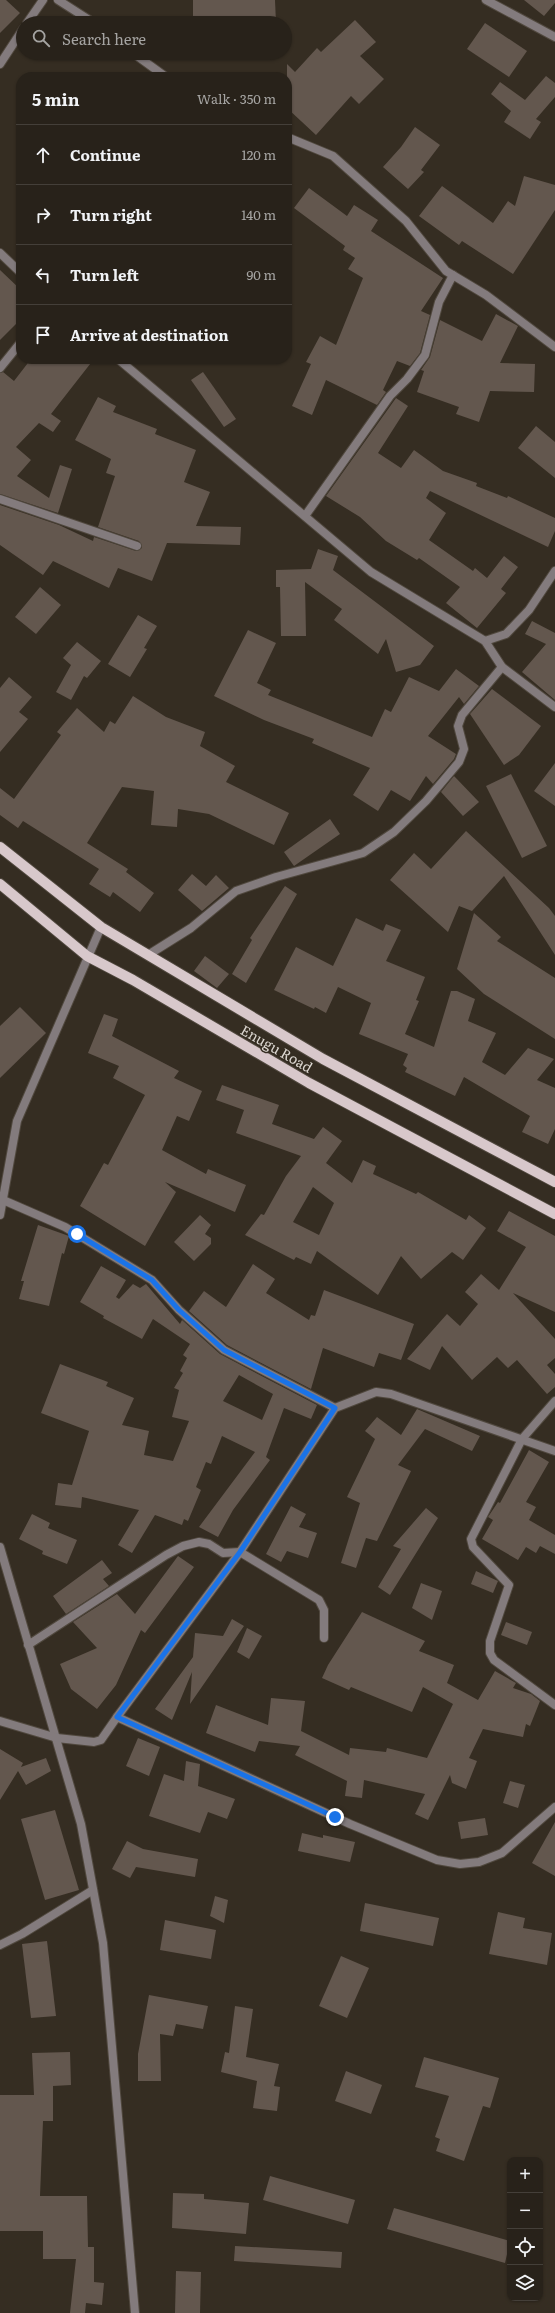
<!DOCTYPE html>
<meta charset="utf-8">
<style>
body{margin:0;font-family:Literata,serif;background:#302a23;color:#f1f3f6}
.controls{position:absolute;right:12px;bottom:12px;display:grid;overflow:hidden;border-radius:8px;box-shadow:0 1px 3px #0004}
.controls button{width:36px;height:36px;display:grid;place-items:center;padding:0;border:0;border-bottom:1px solid #443f39;background:#28221a;color:#f1f3f6;font:20px sans-serif}
.stop{position:absolute;width:12px;height:12px;margin:-9px;border:3px solid #1a73e8;border-radius:50%;background:#fff}
.stop.end{background:#1a73e8;border-color:#fff;box-shadow:0 1px 4px #0008}
.list{margin:0;padding:0;list-style:none}
h2{display:flex;justify-content:space-between;align-items:center;height:52px;margin:0;padding:0 16px;font-size:17px}
h2 small{font-size:13px;font-weight:400;color:#a5a4a2}
.list li{display:grid;grid-template-columns:26px 1fr auto;gap:12px;align-items:center;box-sizing:border-box;height:60px;padding:0 16px;border-top:1px solid #443f39}
.list b{display:block;font-size:15px;white-space:nowrap}
.list em{font-size:13px;font-style:normal;color:#a5a4a2}
.icon{flex:none;width:22px;height:22px;fill:none;stroke:currentColor;stroke-width:2;stroke-linecap:round;stroke-linejoin:round}
.map{position:relative;flex:none;width:555px;height:2313px;overflow:hidden}
.search{position:absolute;background:#28221a;box-shadow:0 1px 3px #0004;left:16px;top:16px;width:276px;height:44px;display:flex;align-items:center;gap:10px;box-sizing:border-box;padding:0 14px;border-radius:22px;color:#a5a4a2;font-size:15px}
.panel{position:absolute;background:#28221a;box-shadow:0 1px 3px #0004;left:16px;top:72px;width:276px;height:292px;border-radius:16px}
.map>svg:first-child{display:block}
</style>
<div class="map">
<svg width="555" height="2313" viewBox="0 0 555 2313">
<rect width="100%" height="100%" fill="#352d22"/>
<!-- building -->
<g fill="#63574e" fill-rule="evenodd">
<path d="M0,0H6L20,13L0,33Z"/>
<path d="M193,0H275L276,23H193Z"/>
<path d="M524,0H555V3L544,16Z"/>
<path d="M355,20L376,42L360,56L384,79L359,104L351,96L316,135L287,108V64L295,72L317,48L321,52Z"/>
<path d="M485,23L527,51L509,77L467,49Z"/>
<path d="M546,76L555,83V97L536,119L541,122L530,139L504,122L511,111L491,94L500,82L525,100Z"/>
<path d="M415,127L440,145L421,170L424,172L408,189L383,167L401,147Z"/>
<path d="M524,176L555,185V210L513,274L462,241L459,245L419,216L442,186L493,223L508,201L515,206Z"/>
<path d="M309,188L347,216L354,205L378,220L371,231L443,278L421,311L430,315L420,353L410,366L397,361L383,390L386,392L377,405L326,380L312,415L292,406L311,364L306,362L320,336L336,345L363,278L348,269L355,258L343,250L345,246L294,208Z"/>
<path d="M0,270L21,290V319L0,340Z"/>
<path d="M496,314L518,326L500,363L535,364L534,392L490,391L479,422L456,414L459,407L417,392L424,371L421,370L430,357L440,320L482,341Z"/>
<path d="M31,359H94L51,414L61,421L53,432L39,423L16,447L31,460L17,476L49,498L60,465L72,469L58,513L0,494V373L3,372L14,381Z"/>
<path d="M203,372L236,419L224,427L191,380Z"/>
<path d="M98,397L116,406L113,412L157,429L155,434L196,450L184,482L210,492L196,526L241,527L240,545L167,543L152,581L118,568L109,588L53,561L43,575L0,545V505L59,525L93,541L94,537L136,551L142,548L139,541L98,527L115,476L106,473L111,459L75,440Z"/>
<path d="M396,398L408,406L378,453L401,468L414,450L443,471L477,483L476,486L507,498L508,496L555,518V531L548,547L430,491L426,498L446,513L429,540L473,571L475,568L487,578L504,556L518,567L501,589L506,593L477,628L446,603L460,587L419,558L417,560L386,541L360,517L326,496Z"/>
<path d="M536,426L555,442V478L518,448Z"/>
<path d="M318,549L338,556L333,570L434,646L420,665L396,672L386,639L378,654L334,620L342,609L305,582L306,636H281L280,587H276V570L311,569Z"/>
<path d="M40,587L61,605L36,634L15,617Z"/>
<path d="M138,615L157,626L144,648L147,649L130,677L108,664Z"/>
<path d="M532,621L555,633V700L522,672L546,644L525,634Z"/>
<path d="M248,630L276,643L257,683L271,690L268,695L372,737L385,709L391,712L409,677L439,691L456,669L479,686L464,704L459,697L428,736L456,754L454,759L433,784L426,776L410,801L391,790L378,811L353,795L370,768L312,743L314,739L264,720L214,696Z"/>
<path d="M77,642L101,661L87,678L84,676L71,700L56,692L71,665L63,658Z"/>
<path d="M9,677L32,697L19,712L28,719L0,752V688Z"/>
<path d="M492,689L541,726L519,755L504,765L470,714Z"/>
<path d="M133,696L166,717L205,732L200,746L235,766L226,782L289,813L274,845L209,814L178,809L177,827L151,825L154,791L122,787L87,843L128,869L126,872L154,893L140,912L113,892L110,897L89,884L99,869L23,821L18,828L0,815V788L14,799L61,735L57,732L77,708L104,732L110,721L115,724Z"/>
<path d="M555,763V806L534,791Z"/>
<path d="M511,774L547,846L522,858L486,786Z"/>
<path d="M454,776L479,802L463,816L441,792Z"/>
<path d="M330,819L340,834L294,866L284,852Z"/>
<path d="M466,831L549,908L555,916V955L504,876L472,911L459,906L448,932L390,880L414,853L431,869Z"/>
<path d="M192,874L206,886L216,875L229,888L202,911L178,890Z"/>
<path d="M285,886L297,894L246,983L232,974L252,940L250,938Z"/>
<path d="M474,913L501,937L497,941L555,978V1039L484,994L457,969Z"/>
<path d="M356,918L383,931L386,924L401,930L386,961L425,977L416,1000L419,1001L405,1034L434,1047L451,991H457L475,999L468,1021L496,1033L482,1062L505,1075L528,1048L554,1059L537,1080L555,1088V1129L548,1144L522,1132L530,1116L464,1077L455,1096L405,1072L407,1068L403,1065L408,1054L359,1034L371,1003L338,987L326,1013L315,1007L314,1009L274,990L296,947L333,966Z"/>
<path d="M205,956L229,974L217,988L194,971Z"/>
<path d="M20,1007L46,1033L0,1078V1026Z"/>
<path d="M104,1014L118,1019L112,1036L179,1071L174,1078L202,1091L189,1121L177,1116L162,1150L206,1174L208,1169L246,1185L235,1212L165,1182L176,1192L145,1246L80,1206L104,1163L108,1165L145,1095L113,1078L119,1066L88,1053Z"/>
<path d="M222,1085L279,1105L272,1124L314,1139L323,1127L342,1141L326,1163L352,1183L363,1160L376,1166L373,1174L416,1194L418,1192L466,1220L469,1215L486,1228L463,1260L452,1252L421,1279L401,1256L378,1295L317,1251L311,1264L296,1257L294,1260L245,1235L261,1214L264,1215L286,1176L301,1156L236,1133L244,1110L216,1100ZM313,1187L334,1203L319,1235L293,1222Z"/>
<path d="M509,1211L555,1236V1312L513,1293L555,1339V1358L547,1365L555,1374V1387L547,1394L517,1360L508,1368L497,1357L472,1380L442,1346L430,1370L407,1359L447,1314L460,1326L478,1304L465,1292L481,1274L499,1290L526,1247L497,1231Z"/>
<path d="M200,1215L211,1225L205,1234L211,1238V1244L194,1261L174,1242Z"/>
<path d="M38,1225L69,1236L64,1254L62,1253L49,1306L19,1299L24,1281H21Z"/>
<path d="M253,1264L275,1279L266,1293L309,1320L311,1315L315,1316L324,1290L414,1324L401,1360L379,1353L374,1367L323,1348L311,1389L227,1345L189,1311L204,1291L226,1307Z"/>
<path d="M101,1266L126,1280L116,1297L119,1299L133,1284L140,1288L146,1284L180,1324L182,1320L220,1354L317,1405L311,1419L284,1408L266,1457L270,1460L233,1510L218,1537L199,1527L255,1452L222,1436L211,1464L206,1462L196,1487L201,1490L188,1521L184,1519L182,1525L155,1515L132,1553L118,1545L139,1510L82,1497L81,1508L55,1505L58,1483L72,1485L89,1431L41,1413L60,1364L108,1382L106,1386L134,1398L122,1425L149,1431L144,1455L173,1461L189,1421L172,1417L179,1390L174,1388L183,1373L180,1371L187,1358L183,1355L190,1344L153,1319L142,1339L103,1318L104,1316L80,1302ZM239,1375L273,1394L262,1420L223,1401Z"/>
<path d="M417,1409L480,1436L472,1451L425,1429L398,1465L411,1471L377,1541L366,1538L356,1568L341,1563L360,1503L347,1497L375,1439L365,1431L377,1417L401,1435Z"/>
<path d="M529,1450L549,1462L526,1502L536,1507L529,1520L555,1535V1554L540,1546L536,1553L526,1547L518,1560L482,1539L493,1520L488,1517L498,1502L500,1503Z"/>
<path d="M291,1506L306,1514L299,1527L317,1533L308,1558L287,1551L281,1562L266,1554Z"/>
<path d="M426,1508L438,1518L390,1595L378,1587L401,1549L393,1546Z"/>
<path d="M32,1514L50,1523L48,1528L77,1540L67,1564L42,1554L43,1551L19,1539Z"/>
<path d="M178,1556L194,1567L145,1633L141,1630L116,1685L97,1709L71,1689L60,1664L97,1648L73,1622L117,1594L135,1614Z"/>
<path d="M102,1560L112,1573L103,1579L109,1586L66,1614L53,1596Z"/>
<path d="M476,1571L498,1581L493,1593L471,1584Z"/>
<path d="M421,1583L442,1591L432,1620L412,1608Z"/>
<path d="M362,1612L425,1641L419,1651L454,1665L447,1683L478,1700L495,1671L516,1683L513,1688L531,1694L540,1701L530,1726L526,1724L523,1737L483,1729L469,1758L477,1761L466,1789L452,1783L450,1775L428,1820L415,1814L425,1794L364,1780L362,1798L345,1796L347,1781L295,1755L300,1746L259,1741L255,1752L206,1733L216,1705L268,1725L271,1698L305,1701L301,1731L349,1755L350,1748L386,1752L387,1748L427,1758L453,1704L423,1687L412,1712L351,1687L349,1690L322,1678L328,1665Z"/>
<path d="M232,1619L244,1626L190,1704L192,1672L172,1720L155,1709L193,1657L195,1633L223,1636Z"/>
<path d="M506,1622L532,1632L527,1645L501,1635Z"/>
<path d="M247,1628L262,1636L249,1659L237,1652Z"/>
<path d="M138,1738L160,1747L149,1776L126,1766Z"/>
<path d="M0,1749L23,1763L21,1767L46,1758L51,1771L26,1785L18,1771L0,1800Z"/>
<path d="M186,1761L200,1764L198,1786L235,1799L227,1819L208,1812L200,1833L149,1816L164,1774L184,1781Z"/>
<path d="M510,1781L525,1785L518,1808L503,1803Z"/>
<path d="M55,1810L79,1890L45,1900L21,1819Z"/>
<path d="M485,1818L488,1835L461,1839L458,1822Z"/>
<path d="M555,1822V1876L532,1863Z"/>
<path d="M302,1833L323,1838V1835L355,1842L350,1862L298,1851Z"/>
<path d="M127,1841L143,1849L198,1859L195,1877L136,1867L130,1878L112,1869Z"/>
<path d="M215,1896L228,1900L224,1923L210,1916Z"/>
<path d="M365,1903L439,1918L433,1946L360,1931Z"/>
<path d="M498,1912L525,1918L523,1928L552,1933L547,1965L489,1954Z"/>
<path d="M165,1920L216,1930L211,1959L160,1950Z"/>
<path d="M47,1941L56,2016L31,2018L22,1944Z"/>
<path d="M341,1956L369,1968L347,2018L319,2006Z"/>
<path d="M149,1995L208,2006L203,2029L176,2024L173,2036L160,2034L161,2081H138V2054Z"/>
<path d="M235,2006L253,2009L246,2057L279,2064L274,2086L280,2087L277,2111L253,2108L257,2081L221,2072L225,2052L229,2053Z"/>
<path d="M70,2052L71,2085L53,2086V2121H43L40,2196H87L88,2247H94V2282L104,2283L102,2305L86,2303L85,2313H70L76,2259H43V2231H0V2095H34L32,2053Z"/>
<path d="M424,2057L499,2078L490,2108L483,2106L464,2161L436,2151L440,2139L435,2137L449,2096L415,2087Z"/>
<path d="M346,2071L382,2085L371,2114L335,2101Z"/>
<path d="M270,2176L355,2200L348,2224L263,2200Z"/>
<path d="M173,2193L204,2194V2199L249,2203L246,2234L172,2228Z"/>
<path d="M394,2208L510,2241L505,2263L387,2229Z"/>
<path d="M235,2246L342,2252L341,2268L234,2261Z"/>
<path d="M176,2271L201,2272L200,2313H175Z"/>
</g>
<g fill="none" stroke-linecap="round" stroke-linejoin="round">
<defs>
<g id="minor">
<path d="M58,0L94,23"/>
<path d="M486,0L555,37"/>
<path d="M27,23L43,0"/>
<path d="M133,53L166,77"/>
<path d="M0,64L23,29"/>
<path d="M287,137L333,156L406,221L446,271L486,295L555,347"/>
<path d="M0,253L21,273"/>
<path d="M118,359L371,572L485,641L502,667L555,707"/>
<path d="M0,368L21,342"/>
<path d="M0,499L137,546"/>
<path d="M305,516L390,396L407,379L425,355L439,302L453,275"/>
<path d="M485,641L506,634L529,610L555,571"/>
<path d="M148,955L191,928L236,891L276,877L363,853L394,832L426,801L459,762L464,749L458,726L462,715L502,667"/>
<path d="M3,1200L65,1227L152,1280L179,1310L224,1350L335,1408"/>
<path d="M555,1401L522,1439L471,1539L473,1547L509,1585L490,1641V1653L494,1660L555,1705"/>
<path d="M28,1645L166,1555L183,1546L199,1542L209,1544L223,1553L240,1552L319,1600L324,1610V1638"/>
<path d="M117,1717L240,1552L335,1408L376,1392L391,1394L555,1451"/>
<path d="M57,1738L94,1742L101,1740L117,1717L350,1824L437,1860L460,1864L479,1862L502,1853L555,1807"/>
<path d="M0,1945L22,1934L93,1890"/>
</g>
<g id="tertiary">
<path d="M0,1215L17,1121L101,927"/>
<path d="M0,1547L81,1824L103,1943L135,2313"/>
<path d="M0,1721L57,1738"/>
</g>
<g id="primary">
<path d="M0,847L101,927L323,1059L555,1182"/>
<path d="M0,884L87,956L133,980L309,1083L555,1214"/>
</g>
</defs>
<!-- minor casing -->
<use href="#minor" stroke="#50483e" stroke-width="10"/>
<!-- tertiary casing -->
<use href="#tertiary" stroke="#50483e" stroke-width="10"/>
<!-- primary casing -->
<use href="#primary" stroke="#50483e" stroke-width="12"/>
<!-- minor -->
<use href="#minor" stroke="#837b7d" stroke-width="8"/>
<!-- tertiary -->
<use href="#tertiary" stroke="#837b7d" stroke-width="8"/>
<!-- primary -->
<use href="#primary" stroke="#d8c8cb" stroke-width="10"/>
</g>
<g fill="none" stroke-linecap="round" stroke-linejoin="round">
<!-- route -->
<path stroke="#1a73e8" stroke-width="5" d="M77,1234L152,1280L179,1310L224,1350L335,1408L240,1552L117,1717L335,1817"/>
</g>
<g text-anchor="middle" dominant-baseline="central" stroke-width="3" stroke-linejoin="round" paint-order="stroke">
<!-- street labels -->
<g font-size="14" fill="#dbd6d0" stroke="#352d22">
<text transform="translate(277 1048) rotate(30)">Enugu Road</text>
</g>
</g>
</svg>
<div class="controls">
<button>+</button>
<button>−</button>
<button><svg class="icon" aria-label="locate" viewBox="0 0 24 24"><circle cx="12" cy="12" r="6"/><path d="M12 2v4M12 18v4M2 12h4M18 12h4"/></svg></button>
<button><svg class="icon" aria-label="layers" viewBox="0 0 24 24"><path d="M12 4l9 5-9 5-9-5zM3 14l9 5 9-5"/></svg></button>
</div>
<div class="stop" style="left:77px;top:1234px"></div>
<div class="stop end" style="left:335px;top:1817px"></div>
<div class="search"><svg class="icon" aria-label="search" viewBox="0 0 24 24"><circle cx="10" cy="10" r="6"/><path d="M15 15l6 6"/></svg>Search here</div>
<section class="panel">
<h2>5 min<small>Walk · 350 m</small></h2>
<ul class="list">
<li><svg class="icon" aria-label="ahead" viewBox="0 0 24 24"><path d="M12 20V5M6 11l6-6 6 6"/></svg><div><b>Continue</b></div><em>120 m</em></li>
<li><svg class="icon" aria-label="right" viewBox="0 0 24 24"><path d="M7 20v-9h11M14 6l5 5-5 5"/></svg><div><b>Turn right</b></div><em>140 m</em></li>
<li><svg class="icon" aria-label="left" viewBox="0 0 24 24"><path d="M17 20v-9H6M10 6l-5 5 5 5"/></svg><div><b>Turn left</b></div><em>90 m</em></li>
<li><svg class="icon" aria-label="arrive" viewBox="0 0 24 24"><path d="M6 21V4h12l-3 4 3 4H6"/></svg><div><b>Arrive at destination</b></div></li>
</ul>
</section>
</div>
